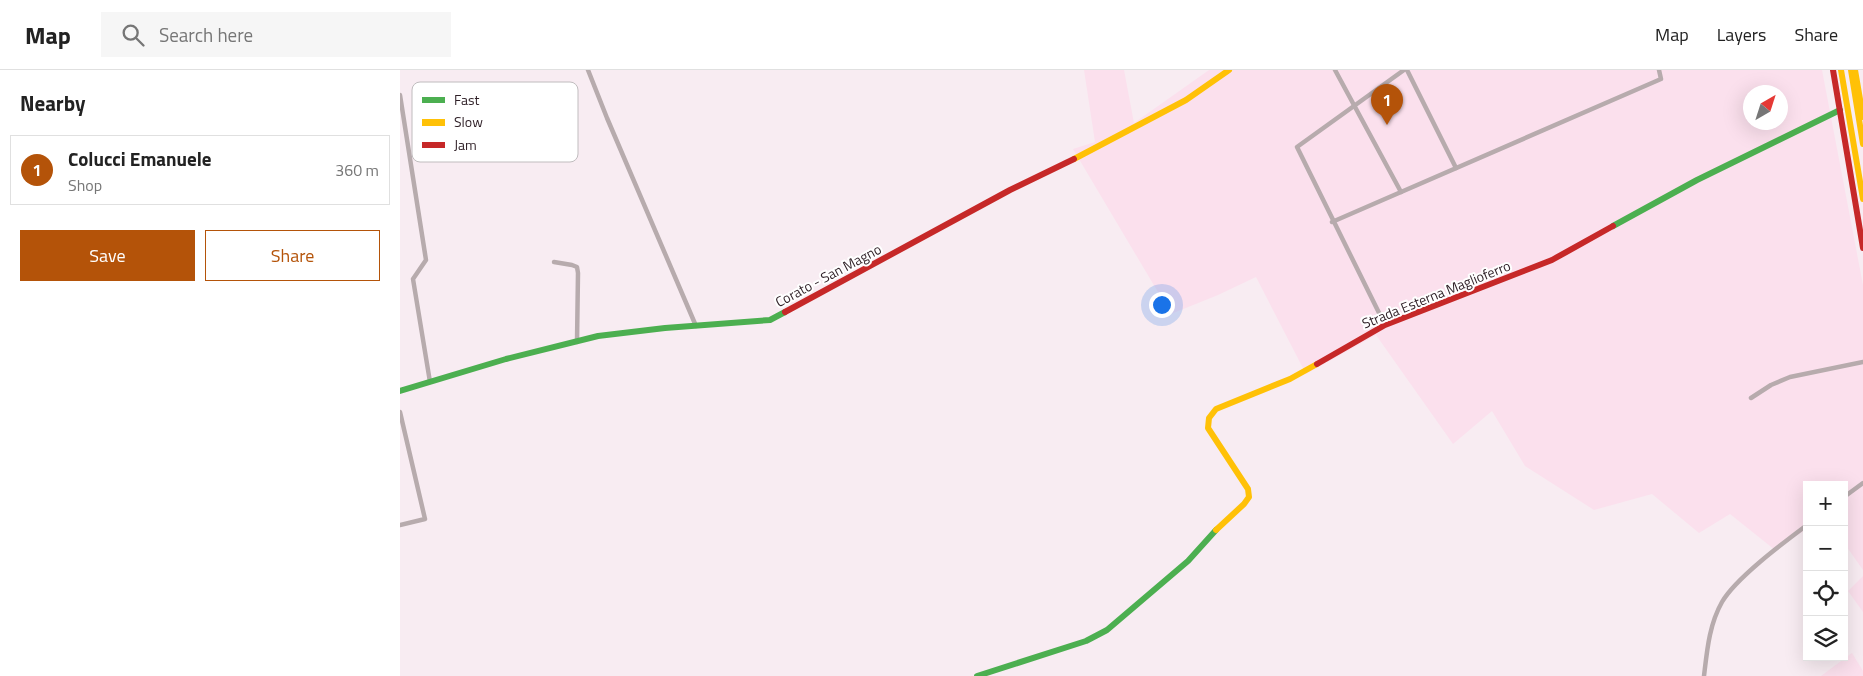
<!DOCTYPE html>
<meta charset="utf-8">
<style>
body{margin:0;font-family:"Titillium Web",sans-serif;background:#f6f6f6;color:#222}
.controls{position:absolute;right:15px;bottom:15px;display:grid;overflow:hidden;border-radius:0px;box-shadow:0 5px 20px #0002}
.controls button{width:45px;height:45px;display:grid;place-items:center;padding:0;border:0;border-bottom:1px solid #e0e0e0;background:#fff;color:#222;font:25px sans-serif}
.compass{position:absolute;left:1343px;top:15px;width:45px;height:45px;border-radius:50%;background:#fff;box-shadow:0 5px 20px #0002;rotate:39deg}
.you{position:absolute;left:761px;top:234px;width:18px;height:18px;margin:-12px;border:4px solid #fff;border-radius:50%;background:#1a73e8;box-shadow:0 0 0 8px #1a73e833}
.badge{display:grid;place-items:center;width:32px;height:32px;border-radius:50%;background:#b45309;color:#fff;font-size:16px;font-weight:700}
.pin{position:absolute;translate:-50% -41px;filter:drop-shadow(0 1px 2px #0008)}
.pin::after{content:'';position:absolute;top:26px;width:18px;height:15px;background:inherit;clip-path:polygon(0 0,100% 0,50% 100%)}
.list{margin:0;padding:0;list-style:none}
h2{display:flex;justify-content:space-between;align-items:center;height:65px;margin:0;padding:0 20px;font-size:21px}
h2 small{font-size:16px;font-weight:400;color:#767676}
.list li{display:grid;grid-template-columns:32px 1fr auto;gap:15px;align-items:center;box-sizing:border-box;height:70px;margin:0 10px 10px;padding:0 10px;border:1px solid #e0e0e0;border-radius:0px}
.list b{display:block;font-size:19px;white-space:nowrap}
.list p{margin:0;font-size:16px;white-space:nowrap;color:#767676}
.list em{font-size:16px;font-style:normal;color:#767676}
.actions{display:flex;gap:10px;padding:15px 20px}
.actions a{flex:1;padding:11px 0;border:1px solid #b45309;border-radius:0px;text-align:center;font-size:18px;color:#b45309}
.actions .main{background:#b45309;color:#fff}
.icon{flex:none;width:28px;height:28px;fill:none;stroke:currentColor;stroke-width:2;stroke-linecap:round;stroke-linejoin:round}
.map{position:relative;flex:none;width:1463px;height:606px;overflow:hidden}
header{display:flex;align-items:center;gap:30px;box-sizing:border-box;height:70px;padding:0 25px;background:#fff;border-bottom:1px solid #e0e0e0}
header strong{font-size:24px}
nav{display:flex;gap:28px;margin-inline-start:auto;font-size:18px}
.search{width:350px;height:45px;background:#f6f6f6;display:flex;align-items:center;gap:12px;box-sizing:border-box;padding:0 18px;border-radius:0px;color:#767676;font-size:19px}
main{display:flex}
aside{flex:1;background:#fff}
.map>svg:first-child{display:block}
</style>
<header>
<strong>Map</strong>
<div class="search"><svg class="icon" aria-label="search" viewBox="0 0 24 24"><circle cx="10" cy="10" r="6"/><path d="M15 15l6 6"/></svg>Search here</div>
<nav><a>Map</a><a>Layers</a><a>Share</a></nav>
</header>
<main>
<aside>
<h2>Nearby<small></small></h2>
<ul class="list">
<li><span class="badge">1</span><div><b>Colucci Emanuele</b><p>Shop</p></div><em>360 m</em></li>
</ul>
<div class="actions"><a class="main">Save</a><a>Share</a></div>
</aside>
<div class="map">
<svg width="1463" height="606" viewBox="0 0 1463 606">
<rect width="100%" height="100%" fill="#f8ecf2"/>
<!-- built -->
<g fill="#fbe0ed" fill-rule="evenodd">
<path d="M684,0H724L734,53L809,0H1422L1463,215V500L1444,473V415H1407V459L1375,480L1330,444L1299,463L1252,424L1194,440L1125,396L1092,341L1053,374L976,265L906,304L856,207L818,225L771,244L673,79L695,72ZM1350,22H1380V52H1350Z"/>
<path d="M1463,506V542L1448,521Z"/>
<path d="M1452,583L1463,601V606H1421Z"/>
</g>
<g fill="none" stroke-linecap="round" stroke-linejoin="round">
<!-- street -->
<g stroke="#b7abad" stroke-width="4.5">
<path d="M188,0L207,48L296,256"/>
<path d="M935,0L1001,122"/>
<path d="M1007,0L1056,98"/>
<path d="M0,25L26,190L13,209L30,312"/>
<path d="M932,152L1261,9L1259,0"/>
<path d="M154,192L172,195L177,197L178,203L177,272"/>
<path d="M985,255L897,77L1004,0"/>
<path d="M1351,328L1371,315L1390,307L1463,292"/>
<path d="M0,342L25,449L0,455"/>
<path d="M1444,427L1463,413"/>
<path d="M1304,606C1307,581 1309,555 1322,532C1336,508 1383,473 1407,455"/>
</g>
<!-- fast -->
<g stroke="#4caf50" stroke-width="6">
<path d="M1213,156L1297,110L1440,40"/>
<path d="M0,321L106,289L198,266L265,258L370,250L385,242"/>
<path d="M577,606L686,571L707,560L788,491L816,460"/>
</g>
<!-- slow -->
<g stroke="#ffc107" stroke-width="6">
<path d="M1441,0L1463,129"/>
<path d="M1451,0L1463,74"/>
<path d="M1455,0L1463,47"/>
<path d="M674,89L786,30L829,0"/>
<path d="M816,460L844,434L849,427L848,419L808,358L809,348L816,339L890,309L917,294"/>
</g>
<!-- jam -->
<g stroke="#c62828" stroke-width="6">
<path d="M1433,0L1463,178"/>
<path d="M385,242L610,120L674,89"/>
<path d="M917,294L985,255L1152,190L1213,156"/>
</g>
</g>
<g text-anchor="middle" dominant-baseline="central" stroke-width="4" stroke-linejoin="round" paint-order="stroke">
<!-- street labels -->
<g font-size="14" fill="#2e1f26" stroke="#fff">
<text transform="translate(428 205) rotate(-28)">Corato - San Magno</text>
<text transform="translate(1036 224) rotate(-22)">Strada Esterna Maglioferro</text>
</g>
</g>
<!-- legend -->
<rect x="12" y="12" width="166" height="80" rx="8" fill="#fff" stroke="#c0bcbe" stroke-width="1"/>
<rect x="22" y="27" width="23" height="6" fill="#4caf50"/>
<rect x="22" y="49" width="23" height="7" fill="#ffc107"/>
<rect x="22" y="72" width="23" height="6" fill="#c62828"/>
<g font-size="14" fill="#2e1f26">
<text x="54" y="35">Fast</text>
<text x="54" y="57">Slow</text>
<text x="54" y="80">Jam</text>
</g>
</svg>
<div class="controls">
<button>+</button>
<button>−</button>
<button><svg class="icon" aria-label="locate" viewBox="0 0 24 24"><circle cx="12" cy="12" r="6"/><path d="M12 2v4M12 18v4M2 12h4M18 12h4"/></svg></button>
<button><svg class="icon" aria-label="layers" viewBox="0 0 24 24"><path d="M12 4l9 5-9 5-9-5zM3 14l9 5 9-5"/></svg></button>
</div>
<svg class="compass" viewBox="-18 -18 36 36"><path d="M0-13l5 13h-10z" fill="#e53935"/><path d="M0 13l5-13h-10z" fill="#767676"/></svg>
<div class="you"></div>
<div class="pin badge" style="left:987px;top:55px">1</div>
</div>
</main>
